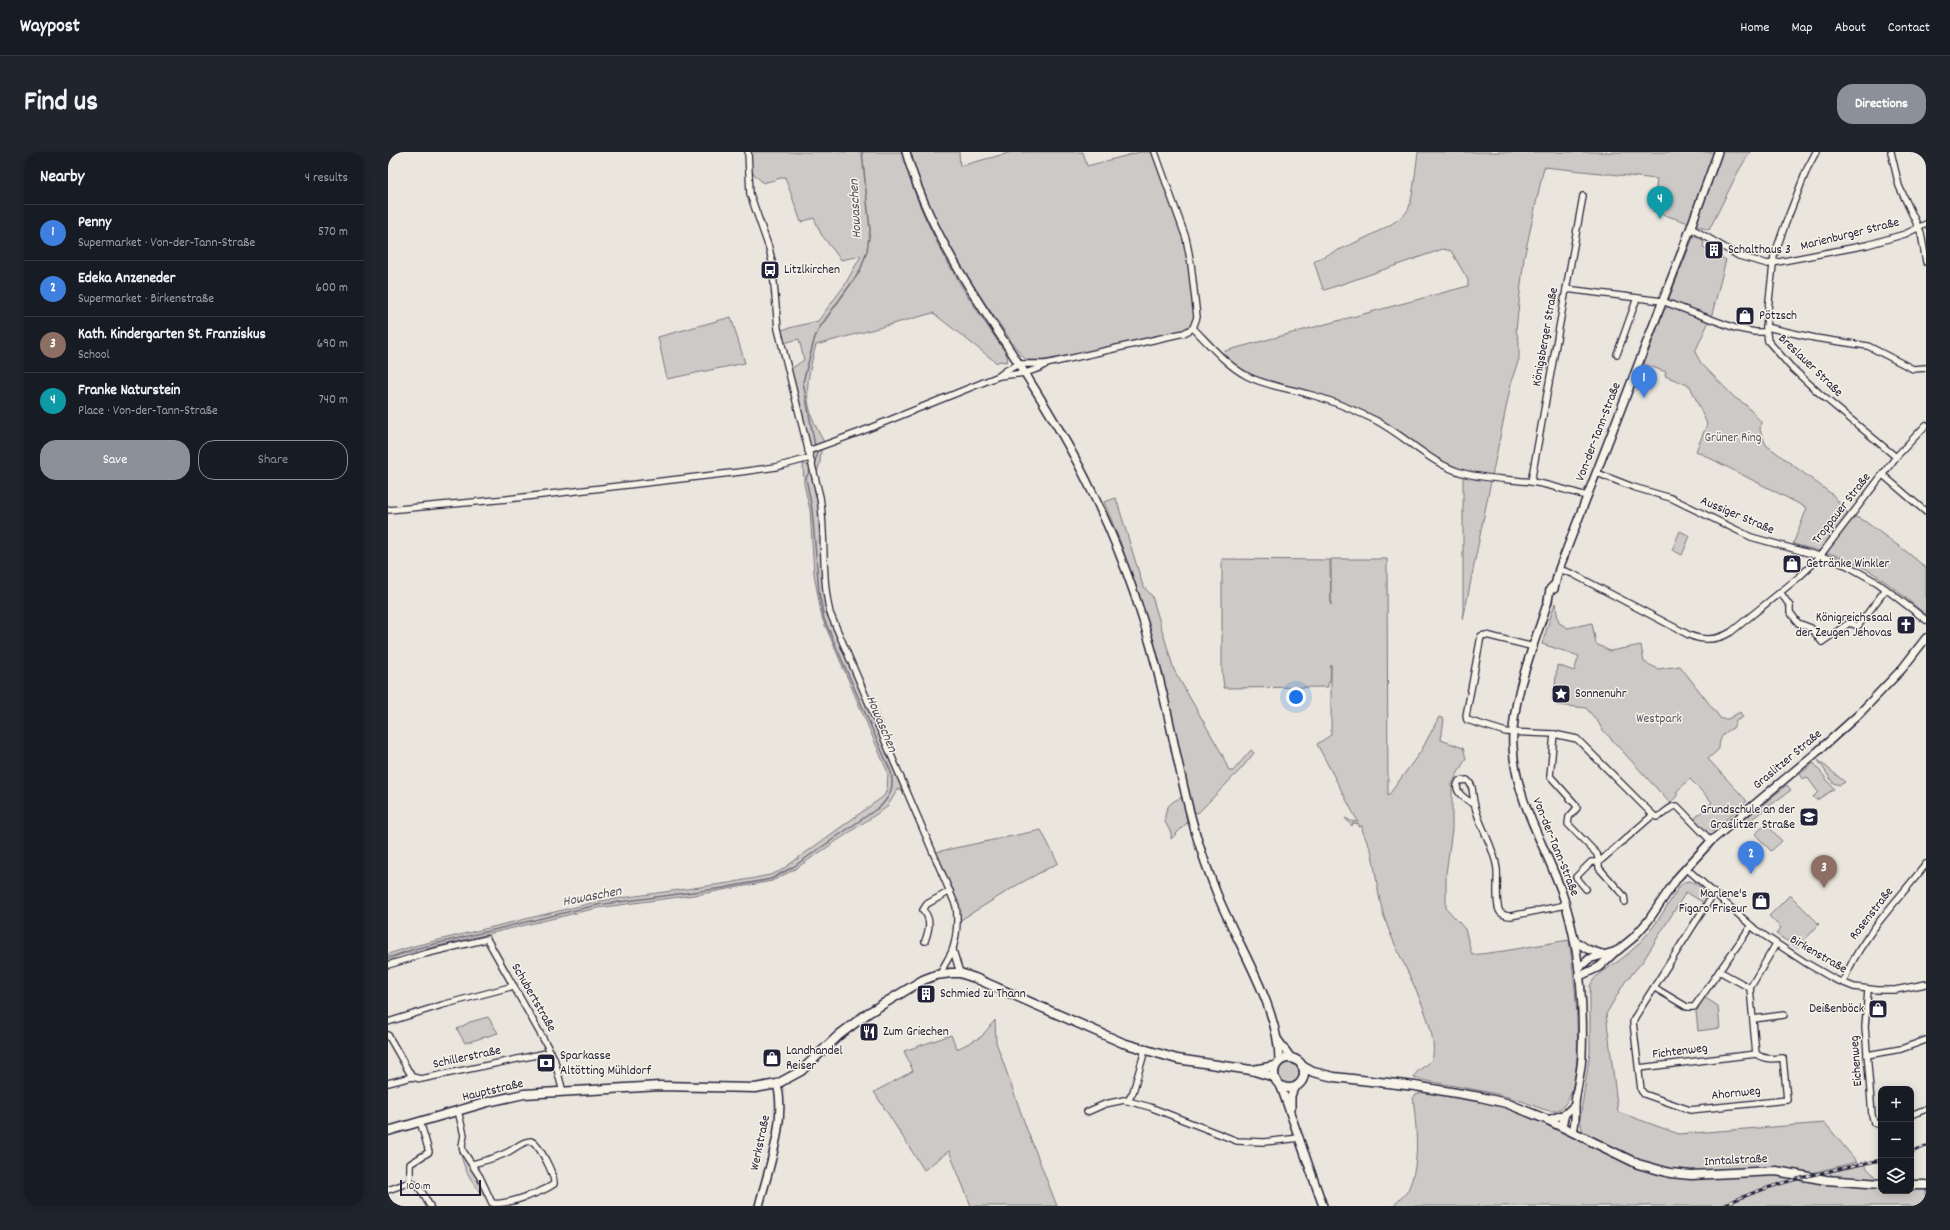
<!DOCTYPE html>
<meta charset="utf-8">
<style>
body{margin:0;font-family:Dekko,sans-serif;background:#20242c;color:#f1f3f6}
.controls{position:absolute;right:12px;bottom:12px;display:grid;overflow:hidden;border-radius:8px;box-shadow:0 2px 10px #0003}
.controls button{width:36px;height:36px;display:grid;place-items:center;padding:0;border:0;border-bottom:1px solid #363941;background:#171b24;color:#f1f3f6;font:20px sans-serif}
.scale{position:absolute;left:12px;bottom:10px;width:81px;box-sizing:border-box;padding-left:4px;border:2px solid #22223b;border-top:0;font-size:11px;line-height:14px;white-space:nowrap;color:#22223b;-webkit-text-stroke:3px #f7f3e8;paint-order:stroke}
.you{position:absolute;left:908px;top:545px;width:14px;height:14px;margin:-10px;border:3px solid #fff;border-radius:50%;background:#1a73e8;box-shadow:0 0 0 6px #1a73e833}
.badge{display:grid;place-items:center;width:26px;height:26px;border-radius:50%;background:#8c9099;color:#fff;font-size:13px;font-weight:700}
.pin{position:absolute;translate:-50% -33px;filter:drop-shadow(0 1px 2px #0008)}
.pin::after{content:'';position:absolute;top:21px;width:14px;height:12px;background:inherit;clip-path:polygon(0 0,100% 0,50% 100%)}
.list{margin:0;padding:0;list-style:none}
h2{display:flex;justify-content:space-between;align-items:center;height:52px;margin:0;padding:0 16px;font-size:17px}
h2 small{font-size:13px;font-weight:400;color:#9ea1a6}
.list li{display:grid;grid-template-columns:26px 1fr auto;gap:12px;align-items:center;box-sizing:border-box;height:56px;padding:0 16px;border-top:1px solid #363941}
.list b{display:block;font-size:15px;white-space:nowrap}
.list p{margin:0;font-size:13px;white-space:nowrap;color:#9ea1a6}
.list em{font-size:13px;font-style:normal;color:#9ea1a6}
.actions{display:flex;gap:8px;padding:12px 16px}
.actions a{flex:1;padding:9px 0;border:1px solid #8c9099;border-radius:16px;text-align:center;font-size:14px;color:#8c9099}
.actions .main{background:#8c9099;color:#fff}
.icon{flex:none;width:22px;height:22px;fill:none;stroke:currentColor;stroke-width:2;stroke-linecap:round;stroke-linejoin:round}
.map{position:relative;flex:none;width:1538px;height:1054px;overflow:hidden;border-radius:16px}
header{display:flex;align-items:center;gap:24px;box-sizing:border-box;height:56px;padding:0 20px;background:#171b24;border-bottom:1px solid #363941}
header strong{font-size:19px}
nav{display:flex;gap:22px;margin-inline-start:auto;font-size:14px}
.intro{display:flex;align-items:center;justify-content:space-between;box-sizing:border-box;height:96px;padding:0 24px}
h1{margin:0;font-size:28px}
.button{padding:10px 18px;border-radius:16px;background:#8c9099;color:#fff;font-size:14px;font-weight:700}
main{display:flex;gap:24px;padding:0 24px}
aside{flex:1;background:#171b24;border-radius:16px;box-shadow:0 2px 10px #0003}
.map>svg:first-child{display:block}
</style>
<header>
<strong>Waypost</strong>
<nav><a>Home</a><a>Map</a><a>About</a><a>Contact</a></nav>
</header>
<div class="intro"><h1>Find us</h1><a class="button">Directions</a></div>
<main>
<aside>
<h2>Nearby<small>4 results</small></h2>
<ul class="list">
<li><span class="badge" style="background:#3f7fe0">1</span><div><b>Penny</b><p>Supermarket · Von-der-Tann-Straße</p></div><em>570 m</em></li>
<li><span class="badge" style="background:#3f7fe0">2</span><div><b>Edeka Anzeneder</b><p>Supermarket · Birkenstraße</p></div><em>600 m</em></li>
<li><span class="badge" style="background:#8d6e63">3</span><div><b>Kath. Kindergarten St. Franziskus</b><p>School</p></div><em>690 m</em></li>
<li><span class="badge" style="background:#0f9aa8">4</span><div><b>Franke Naturstein</b><p>Place · Von-der-Tann-Straße</p></div><em>740 m</em></li>
</ul>
<div class="actions"><a class="main">Save</a><a>Share</a></div>
</aside>
<div class="map">
<svg width="1538" height="1054" viewBox="0 0 1538 1054">
<rect width="100%" height="100%" fill="#eae6de"/>
<filter id="ink" filterUnits="userSpaceOnUse"><feTurbulence type="fractalNoise" baseFrequency=".025" numOctaves="2"/><feDisplacementMap in="SourceGraphic" scale="8" xChannelSelector="R" yChannelSelector="G"/><feConvolveMatrix kernelMatrix="1 2 1 2 8 2 1 2 1" color-interpolation-filters="sRGB"/></filter>
<g filter="url(#ink)">
<!-- green -->
<g fill="#cdc9c6" stroke="#787680">
<path d="M363,0H514C521,25 529,49 540,72C561,118 589,160 618,201L620,208L618,210L611,209L609,211L545,161L428,193C417,234 414,252 436,290L430,293L433,298L432,311L429,320L403,217L416,208L411,187L396,191L393,178L430,169L456,134L473,104L453,108L433,82L426,66L413,70L397,25L375,31L362,18Z"/>
<path d="M522,0H571L572,14L624,0H695L699,14L752,0H765L795,85L801,112L807,165L803,174L794,179L677,205L656,208H638C628,198 621,185 613,174C574,121 540,63 522,0Z"/>
<path d="M1030,0H1362L1350,20L1321,78L1265,59L1269,27L1156,15L1136,106L1128,178L1131,189V207L1124,227L1104,324L1069,317L1046,305L1014,281L988,266L922,240L865,225L850,217L835,203L837,199L1080,134V128L1063,99L1055,97L937,138L935,137L926,110L928,108C947,99 1011,74 1020,58C1025,47 1028,14 1030,0Z"/>
<path d="M1306,83L1316,89L1315,95L1338,108L1323,166L1290,154L1281,146Z"/>
<path d="M1282,154L1321,169L1307,200L1313,211L1347,246L1357,252L1373,270L1372,278L1378,293L1445,343L1460,362L1475,368L1519,400L1538,416V463C1513,442 1487,418 1456,406C1440,400 1422,397 1405,392L1419,356L1308,299L1319,272L1302,234L1277,224L1278,220L1256,212L1276,158Z"/>
<path d="M343,165L357,211L279,227L270,185Z"/>
<path d="M415,311L422,315L431,359L436,442L441,465L514,637H510L499,655L407,717L384,729L313,742L209,756L12,803L0,809V802L26,794L212,749L341,731L382,723L392,719L406,709L496,644L499,637L500,621L434,466L426,422L422,358L416,332Z"/>
<path d="M1075,323L1103,329L1075,468Z"/>
<path d="M728,346L755,434L764,444L786,518L834,602L841,619H845L863,598L866,601L853,617L810,661L805,659L769,501L732,389L716,350Z"/>
<path d="M1292,379L1302,384L1294,403L1284,398Z"/>
<path d="M834,407L942,408L943,453V407H999L1000,644L1033,599L1051,565L1056,567L1053,588L1075,596L1078,606L1064,632V677L1058,722V756L1077,777L1084,803L1116,799L1181,788C1185,817 1204,950 1167,959C1160,961 1139,950 1130,948C1096,937 1060,934 1026,926C1028,915 1043,915 1045,904C1050,870 1011,808 999,773C990,750 989,726 984,702C982,692 974,684 974,674L971,675V672L965,671L964,674L957,666L963,669L970,670L929,592L943,583V513L942,530L940,531V535L836,536L834,519Z"/>
<path d="M1167,451L1171,471L1180,476L1204,471L1208,492L1222,499L1253,493L1256,510L1270,517L1292,514L1333,567H1340L1352,560L1355,565L1348,569L1345,576C1335,581 1331,586 1331,597L1320,607L1359,649L1321,682L1306,667L1324,650L1302,627L1289,639V644L1282,651L1214,577L1210,570L1198,556L1169,553L1164,547L1165,538L1167,535L1169,513L1186,519L1191,504L1154,492Z"/>
<path d="M1430,608L1457,630L1452,633L1445,631Z"/>
<path d="M1426,611L1446,637L1429,648L1425,645L1430,640L1419,625L1415,627L1412,622Z"/>
<path d="M1399,633L1403,638L1354,674L1352,671Z"/>
<path d="M795,645L799,671L783,687V681L777,670C776,656 782,649 795,645Z"/>
<path d="M1378,672L1394,689L1383,699L1367,682Z"/>
<path d="M653,678L670,711L631,732L571,769L570,752L548,700Z"/>
<path d="M1302,729L1309,732L1319,742L1316,751L1298,740L1255,809L1237,830L1218,862L1230,960L1291,982L1437,971L1469,1010L1419,1022L1305,1021L1261,1014L1195,982L1192,967L1202,900V834C1207,821 1221,816 1232,808C1260,787 1273,764 1291,735L1296,730Z"/>
<path d="M1402,743L1431,772L1410,796L1388,782L1393,776L1381,764Z"/>
<path d="M1316,845L1330,854L1332,876L1310,879L1308,860Z"/>
<path d="M100,865L110,881L77,891L69,877L82,870Z"/>
<path d="M607,868L608,890L638,975L669,1054H583L561,999L536,1018L486,940L525,919L516,899L563,883L569,897L593,885Z"/>
<circle cx="901" cy="921" r="12"/>
<path d="M1038,939L1117,954L1142,963L1260,1018L1387,1022L1493,1034V1039H1523V1035L1538,1036V1054H1005C1009,1049 1017,1044 1020,1038C1033,1010 1028,974 1025,944Z"/>
<path d="M72,998L87,1020L97,1045C84,1031 75,1017 72,998Z"/>
<path d="M1476,1013L1491,1029L1444,1026L1442,1020Z"/>
</g>
<g fill="none" stroke-linecap="round" stroke-linejoin="round">
<!-- stream -->
<g stroke="#716f7b" stroke-width="1.5">
<path d="M0,5L2,0"/>
<path d="M427,294L415,230L427,185L432,175L472,119L479,99L482,78L474,0"/>
<path d="M426,311L429,304L428,298"/>
<path d="M0,806L26,797L209,753L335,736L383,727L405,715L493,654C503,643 506,635 503,620L436,467L431,440L424,357L418,326L423,316"/>
</g>
<defs>
<g id="minor">
<path d="M360,0L362,42L381,96L384,109L390,177L432,345C438,383 433,423 442,461L568,754C570,766 569,786 564,799C561,807 555,813 553,822"/>
<path d="M1428,0L1419,17L1397,73L1386,104L1378,175L1380,189L1403,215L1431,241L1508,305"/>
<path d="M1503,0L1511,34L1533,81L1538,110"/>
<path d="M1303,76L1351,104L1380,112L1479,93L1517,82L1538,72"/>
<path d="M1178,137L1274,149L1347,176L1367,180H1378"/>
<path d="M1378,175L1427,186L1480,194L1525,217L1538,216"/>
<path d="M805,176C822,193 838,213 859,224C878,234 900,236 920,242C943,248 966,258 987,268C1018,284 1042,312 1075,321C1097,327 1121,327 1144,330C1163,333 1181,339 1199,344"/>
<path d="M1229,202L1249,146"/>
<path d="M611,224L617,219L631,212H658L796,181L805,176L809,165L803,112L798,86L767,0"/>
<path d="M420,299L472,280L611,224L637,221L652,216L658,212"/>
<path d="M1209,321L1245,335L1283,346L1363,385L1442,407L1460,414L1490,431L1538,468"/>
<path d="M1495,323L1538,360"/>
<path d="M1143,330L1195,44"/>
<path d="M0,358L119,347L352,320L388,315L422,306"/>
<path d="M1171,417L1185,422L1301,483C1315,489 1330,488 1343,480L1411,425L1428,409L1508,305L1538,273"/>
<path d="M1392,440L1402,454V460L1410,471L1423,476L1434,490L1461,471L1470,474L1498,437"/>
<path d="M1146,495L1098,483L1093,484L1078,564L1079,568L1118,580L1166,582L1189,587L1265,663L1268,665C1276,664 1281,653 1289,654L1323,689"/>
<path d="M1166,582L1162,624L1188,653L1189,656L1181,665L1180,672L1209,702L1211,710L1265,663"/>
<path d="M1086,652C1077,647 1064,639 1071,629L1079,628C1086,633 1084,642 1086,650C1090,673 1106,693 1109,717C1110,727 1107,753 1112,760C1115,763 1119,764 1123,764L1178,753"/>
<path d="M1298,716L1368,778L1418,811L1446,827L1466,835L1489,838H1507L1538,832"/>
<path d="M1198,737L1188,725L1203,710H1211V716L1236,744L1237,750"/>
<path d="M1326,741L1247,865L1245,870L1253,938L1256,942L1302,958L1399,948L1395,906C1385,907 1377,908 1368,902"/>
<path d="M537,789C541,778 544,767 535,758L539,752L562,739"/>
<path d="M565,798L572,821"/>
<path d="M0,813L36,802L99,787L166,906L175,940"/>
<path d="M1331,819L1362,836"/>
<path d="M1455,830C1473,784 1508,751 1538,712"/>
<path d="M1267,836L1299,855H1306L1363,774"/>
<path d="M1480,838L1477,875L1484,963L1486,971L1493,973"/>
<path d="M1365,867L1396,863"/>
<path d="M0,870L54,853L126,834"/>
<path d="M0,883L24,925"/>
<path d="M1368,902L1362,836L1388,792"/>
<path d="M1479,903L1513,897L1538,888"/>
<path d="M1251,916L1368,902"/>
<path d="M0,931L24,925L33,927L163,900"/>
<path d="M740,949L745,940L757,898"/>
<path d="M70,959L76,983L74,994L75,999L92,1025L104,1051C116,1054 155,1040 166,1032C167,1023 151,992 143,989C134,989 128,996 120,1000C109,1006 96,1009 84,1012"/>
<path d="M699,960L717,952L736,948L762,955L849,989L876,990L912,986"/>
<path d="M1523,963L1538,957"/>
<path d="M22,1030V1012L41,1000L32,969"/>
<path d="M0,1038L22,1030C33,1033 36,1045 42,1054"/>
</g>
<g id="tertiary">
<path d="M518,0C538,70 576,129 616,189C649,239 681,290 706,344C737,408 760,476 776,546C789,601 798,657 817,710C823,726 828,741 835,756C855,801 892,861 891,910"/>
<path d="M1165,434L1162,437L1160,449C1146,494 1122,548 1125,595C1128,649 1155,689 1173,738C1191,790 1196,847 1194,902C1194,919 1188,936 1187,953C1187,963 1188,970 1185,979"/>
<path d="M1166,437L1171,417L1296,94L1330,0"/>
<path d="M1186,788L1199,797L1214,802"/>
<path d="M1191,816L1201,807L1229,799L1245,786L1260,769L1290,725L1323,689L1429,600L1470,563L1514,517L1538,486"/>
<path d="M1192,824L1211,815L1228,799"/>
<path d="M890,888L903,906"/>
<path d="M893,935L935,1054"/>
<path d="M903,955V944L906,936"/>
<path d="M1160,968L1177,962"/>
<path d="M1174,974L1177,962L1187,953"/>
<path d="M371,1054C380,1018 399,968 389,932"/>
</g>
<g id="secondary">
<circle cx="901" cy="921" r="15"/>
<path d="M914,914L925,920L946,925L1027,934L1092,945L1118,951L1160,968L1250,1012L1282,1021L1303,1023L1388,1019L1438,1028L1493,1032"/>
<path d="M865,918L887,914"/>
<path d="M0,979L100,950L136,942L272,934L367,936L389,932L413,919L451,883L480,861L535,828L548,823L563,821H572L587,826L735,891L789,907L863,918L886,925"/>
<path d="M1523,1033H1538"/>
</g>
</defs>
<!-- minor casing -->
<use href="#minor" stroke="#22223b" stroke-width="8"/>
<!-- tertiary casing -->
<use href="#tertiary" stroke="#22223b" stroke-width="10"/>
<!-- secondary casing -->
<use href="#secondary" stroke="#22223b" stroke-width="11"/>
<!-- minor -->
<use href="#minor" stroke="#f7f3e8" stroke-width="5.5"/>
<!-- tertiary -->
<use href="#tertiary" stroke="#f7f3e8" stroke-width="7"/>
<!-- secondary -->
<use href="#secondary" stroke="#f7f3e8" stroke-width="8"/>
<defs>
<g id="rail">
<path d="M1523,1000L1538,994"/>
<path d="M1334,1054C1384,1030 1439,1019 1493,1008"/>
</g>
</defs>
<!-- rail casing -->
<use href="#rail" stroke="#22223b" stroke-width="3"/>
<!-- rail -->
<use href="#rail" stroke="#f7f3e8" stroke-width="1.5" stroke-dasharray="4.5" stroke-linecap="butt"/>
</g>
</g>
<!-- icons -->
<defs>
<symbol id="building-square" viewBox="-11 -11 22 22"><rect x="-9" y="-9" width="18" height="18" rx="4" fill="#22223b" stroke="#f7f3e8"/><path d="M-4-6H4V6H1V3H-1V6H-4ZM-2.5-4.3h1.7v1.8h-1.7ZM.8-4.3h1.7v1.8H.8ZM-2.5-1h1.7V.8h-1.7ZM.8-1h1.7V.8H.8Z" fill="#fff"/></symbol>
<symbol id="bus-square" viewBox="-11 -11 22 22"><rect x="-9" y="-9" width="18" height="18" rx="4" fill="#22223b" stroke="#f7f3e8"/><path d="M-5-6H5V4H4V6H2V4H-2V6H-4V4H-5ZM-3.5-4V0h7V-4ZM-3.5 1.2v1.5H-2V1.2ZM2 1.2v1.5H3.5V1.2Z" fill="#fff"/></symbol>
<symbol id="shop-square" viewBox="-11 -11 22 22"><rect x="-9" y="-9" width="18" height="18" rx="4" fill="#22223b" stroke="#f7f3e8"/><path d="M-5-2.5h2.3a2.7 3.5 0 0 1 5.4 0H5L5.5 6h-11ZM-1.5-2.5h3a1.5 2.3 0 0 0-3 0Z" fill="#fff"/></symbol>
<symbol id="church-square" viewBox="-11 -11 22 22"><rect x="-9" y="-9" width="18" height="18" rx="4" fill="#22223b" stroke="#f7f3e8"/><path d="M-1.2-6h2.4v3.5h3.3v2.4h-3.3V6h-2.4V-.1h-3.3v-2.4h3.3Z" fill="#fff"/></symbol>
<symbol id="sight-square" viewBox="-11 -11 22 22"><rect x="-9" y="-9" width="18" height="18" rx="4" fill="#22223b" stroke="#f7f3e8"/><path d="M0-6L1.8-2.2L6-1.7L2.9 1.2L3.7 5.4L0 3.3L-3.7 5.4L-2.9 1.2L-6-1.7L-1.8-2.2Z" fill="#fff"/></symbol>
<symbol id="school-square" viewBox="-11 -11 22 22"><rect x="-9" y="-9" width="18" height="18" rx="4" fill="#22223b" stroke="#f7f3e8"/><path d="M0-5L7-2L0 1L-7-2ZM-4 1L0 2.5L4 1V4Q0 6-4 4Z" fill="#fff"/></symbol>
<symbol id="restaurant-square" viewBox="-11 -11 22 22"><rect x="-9" y="-9" width="18" height="18" rx="4" fill="#22223b" stroke="#f7f3e8"/><path d="M-5-6h1v4h1v-4h1v4h1v-4h1v5L-1.5 .5V6h-2V.5L-5-1ZM5-6V6H3V1.5H1.5Q1.5-4 5-6Z" fill="#fff"/></symbol>
<symbol id="bank-square" viewBox="-11 -11 22 22"><rect x="-9" y="-9" width="18" height="18" rx="4" fill="#22223b" stroke="#f7f3e8"/><path d="M-6-4H6V4H-6ZM0-2.3a2.3 2.3 0 1 0 0 4.6a2.3 2.3 0 1 0 0-4.6Z" fill="#fff"/></symbol>
</defs>
<g fill-rule="evenodd">
<use href="#building-square" x="1315" y="87" width="22" height="22"/>
<use href="#bus-square" x="371" y="107" width="22" height="22"/>
<use href="#shop-square" x="1346" y="153" width="22" height="22"/>
<use href="#shop-square" x="1393" y="401" width="22" height="22"/>
<use href="#church-square" x="1507" y="462" width="22" height="22"/>
<use href="#sight-square" x="1162" y="531" width="22" height="22"/>
<use href="#school-square" x="1410" y="654" width="22" height="22"/>
<use href="#shop-square" x="1362" y="738" width="22" height="22"/>
<use href="#building-square" x="527" y="831" width="22" height="22"/>
<use href="#shop-square" x="1479" y="846" width="22" height="22"/>
<use href="#restaurant-square" x="470" y="869" width="22" height="22"/>
<use href="#shop-square" x="373" y="895" width="22" height="22"/>
<use href="#bank-square" x="147" y="900" width="22" height="22"/>
</g>
<g text-anchor="middle" dominant-baseline="central" stroke-width="3" stroke-linejoin="round" paint-order="stroke">
<!-- street labels -->
<g font-size="13" fill="#22223b" stroke="#f7f3e8">
<text transform="translate(1462 83) rotate(-14)">Marienburger Straße</text>
<text transform="translate(1158 185) rotate(-80)">Königsberger Straße</text>
<text transform="translate(1422 214) rotate(44)">Breslauer Straße</text>
<text transform="translate(1211 280) rotate(-69)">Von-der-Tann-Straße</text>
<text transform="translate(1454 357) rotate(-52)">Troppauer Straße</text>
<text transform="translate(1349 364) rotate(23)">Aussiger Straße</text>
<text transform="translate(1400 608) rotate(-40)">Graslitzer Straße</text>
<text transform="translate(1167 695) rotate(68)">Von-der-Tann-Straße</text>
<text transform="translate(1484 762) rotate(-52)">Rosenstraße</text>
<text transform="translate(1430 803) rotate(30)">Birkenstraße</text>
<text transform="translate(145 846) rotate(60)">Schubertstraße</text>
<text transform="translate(1292 900) rotate(-7)">Fichtenweg</text>
<text transform="translate(79 906) rotate(-12)">Schillerstraße</text>
<text transform="translate(1469 909) rotate(-94)">Eichenweg</text>
<text transform="translate(105 939) rotate(-13)">Hauptstraße</text>
<text transform="translate(1348 942) rotate(-6)">Ahornweg</text>
<text transform="translate(373 991) rotate(-78)">Werkstraße</text>
<text transform="translate(1348 1009) rotate(-3)">Inntalstraße</text>
</g>
<!-- poi labels -->
<g font-size="13" fill="#22223b" stroke="#f7f3e8" text-anchor="start">
<text x="1340" y="98">Schalthaus 3</text>
<text x="396" y="118">Litzlkirchen</text>
<text x="1371" y="164">Pötzsch</text>
<text x="1418" y="412">Getränke Winkler</text>
<text x="1504" y="466" text-anchor="end">Königreichssaal<tspan x="1504" dy="15">der Zeugen Jehovas</tspan></text>
<text x="1187" y="542">Sonnenuhr</text>
<text x="1407" y="658" text-anchor="end">Grundschule an der<tspan x="1407" dy="15">Graslitzer Straße</tspan></text>
<text x="1359" y="742" text-anchor="end">Marlene's<tspan x="1359" dy="15">Figaro Friseur</tspan></text>
<text x="552" y="842">Schmied zu Thann</text>
<text x="1476" y="857" text-anchor="end">Deißenböck</text>
<text x="495" y="880">Zum Griechen</text>
<text x="398" y="899">Landhandel<tspan x="398" dy="15">Reiser</tspan></text>
<text x="172" y="904">Sparkasse<tspan x="172" dy="15">Altötting Mühldorf</tspan></text>
</g>
<!-- park labels -->
<g font-size="13" fill="#555465" stroke="#f7f3e8">
<text x="1345" y="286">Grüner Ring</text>
<text x="1271" y="567">Westpark</text>
</g>
<!-- water labels -->
<g font-size="14" font-style="italic" fill="#504f60" stroke="#f7f3e8">
<text transform="translate(468 57) rotate(-93)">Howaschen</text>
<text transform="translate(493 572) rotate(67)">Howaschen</text>
<text transform="translate(204 745) rotate(-11)">Howaschen</text>
</g>
</g>
</svg>
<div class="controls">
<button>+</button>
<button>−</button>
<button><svg class="icon" aria-label="layers" viewBox="0 0 24 24"><path d="M12 4l9 5-9 5-9-5zM3 14l9 5 9-5"/></svg></button>
</div>
<div class="scale">100 m</div>
<div class="you"></div>
<div class="pin badge" style="left:1256px;top:246px;background:#3f7fe0">1</div>
<div class="pin badge" style="left:1363px;top:722px;background:#3f7fe0">2</div>
<div class="pin badge" style="left:1436px;top:736px;background:#8d6e63">3</div>
<div class="pin badge" style="left:1272px;top:67px;background:#0f9aa8">4</div>
</div>
</main>
